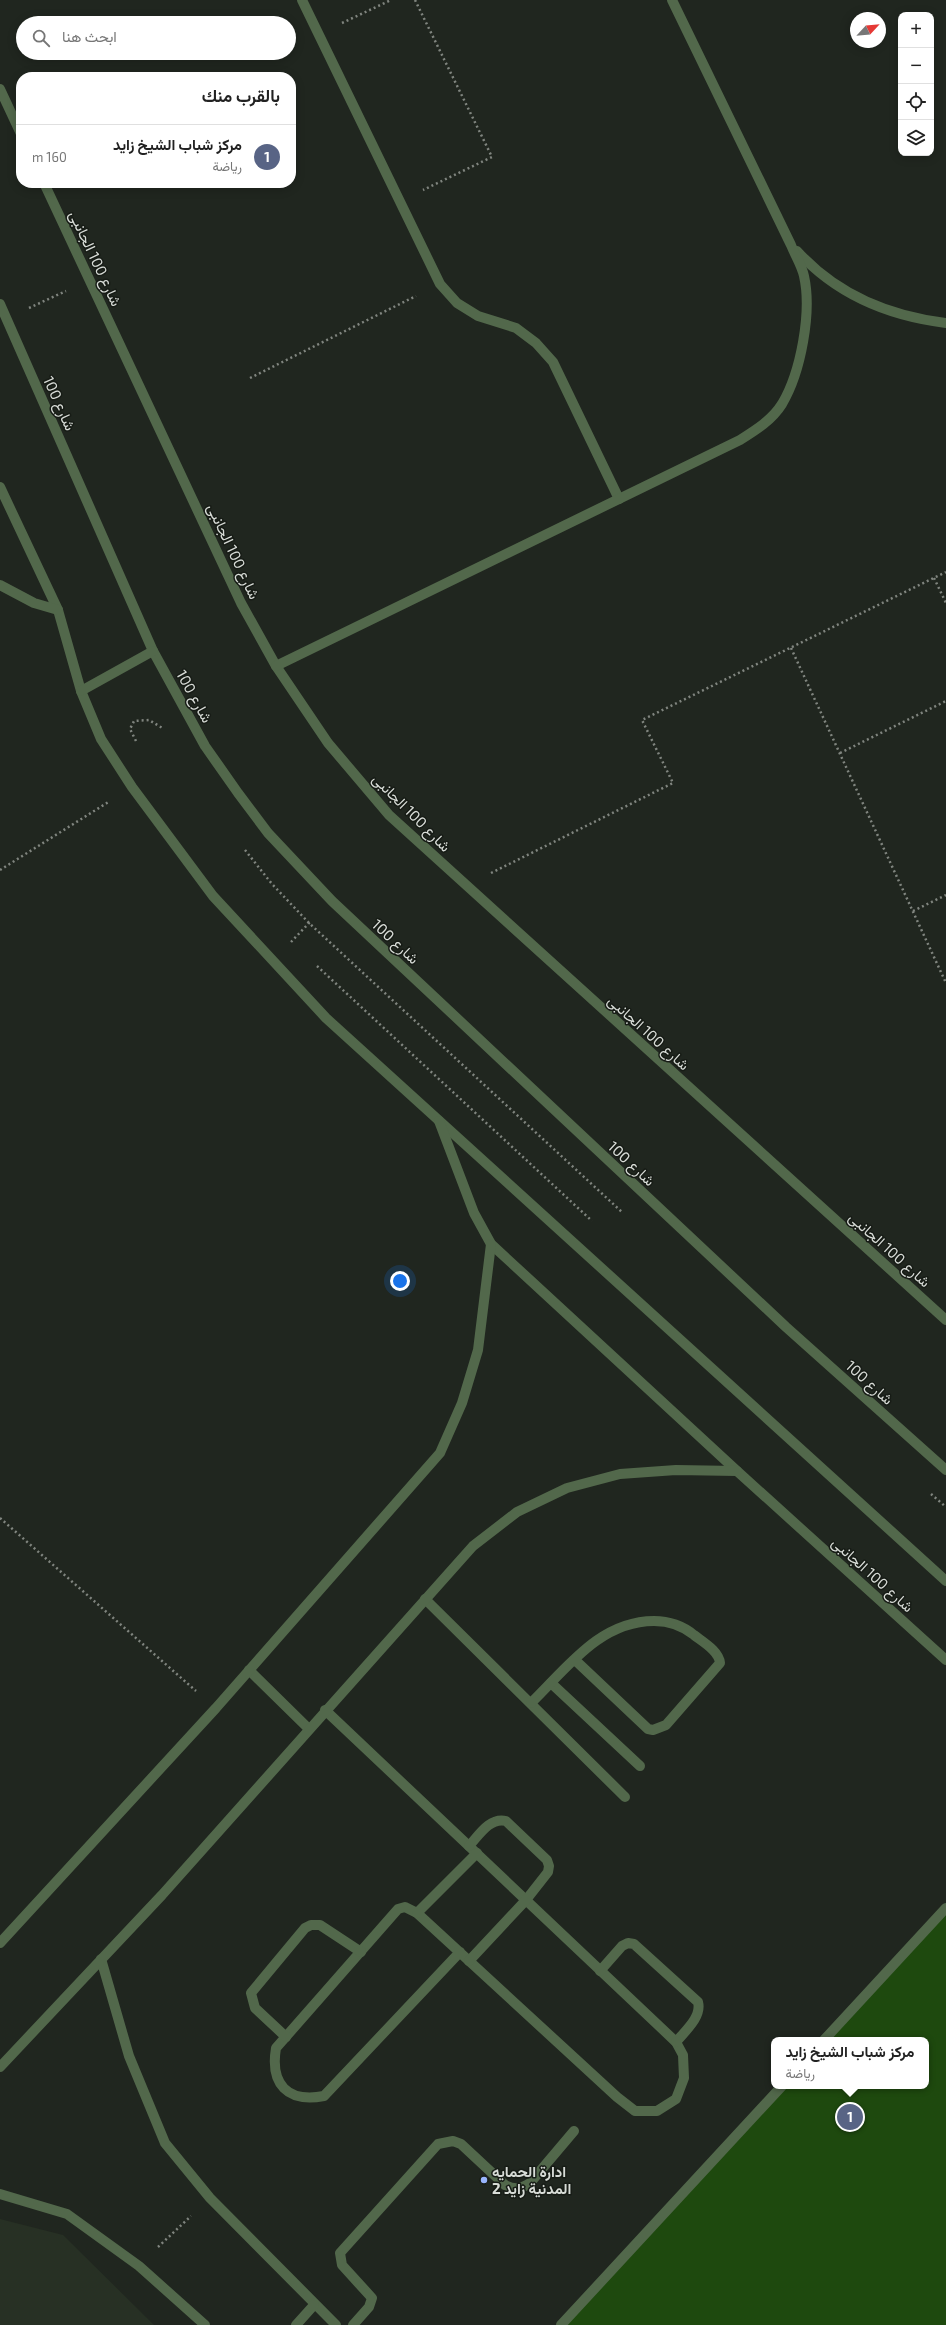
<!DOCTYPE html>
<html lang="ar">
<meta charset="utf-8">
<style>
body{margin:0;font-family:"Exo 2",Vazirmatn,sans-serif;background:#f6f6f6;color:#222;direction:rtl}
.controls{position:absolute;right:12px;top:12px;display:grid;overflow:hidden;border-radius:8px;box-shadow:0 2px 10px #0003}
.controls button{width:36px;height:36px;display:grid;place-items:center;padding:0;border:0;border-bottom:1px solid #e0e0e0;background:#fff;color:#222;font:20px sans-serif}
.compass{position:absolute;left:850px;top:12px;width:36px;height:36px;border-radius:50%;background:#fff;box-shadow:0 2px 10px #0003;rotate:64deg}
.you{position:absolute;left:400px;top:1281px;width:14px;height:14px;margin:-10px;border:3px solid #fff;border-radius:50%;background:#1a73e8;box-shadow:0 0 0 6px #1a73e833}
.badge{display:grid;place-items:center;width:26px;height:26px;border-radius:50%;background:#586485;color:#fff;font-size:13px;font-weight:700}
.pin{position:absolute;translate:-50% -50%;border:2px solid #fff;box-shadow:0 1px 4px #0006}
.popup{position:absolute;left:771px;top:2037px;width:158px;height:52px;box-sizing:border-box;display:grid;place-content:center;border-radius:8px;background:#fff;filter:drop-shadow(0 1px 3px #0005);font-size:13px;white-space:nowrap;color:#767676}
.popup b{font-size:15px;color:#222}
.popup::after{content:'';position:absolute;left:50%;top:100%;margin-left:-8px;border:8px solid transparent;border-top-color:#fff}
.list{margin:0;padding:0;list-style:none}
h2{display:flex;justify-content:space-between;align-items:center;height:52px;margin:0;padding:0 16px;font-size:17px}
h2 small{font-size:13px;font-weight:400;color:#767676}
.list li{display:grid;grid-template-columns:26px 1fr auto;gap:12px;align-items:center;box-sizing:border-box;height:64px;padding:0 16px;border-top:1px solid #e0e0e0}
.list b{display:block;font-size:15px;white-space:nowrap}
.list p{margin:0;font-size:13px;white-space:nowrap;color:#767676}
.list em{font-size:13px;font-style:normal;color:#767676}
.icon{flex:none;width:22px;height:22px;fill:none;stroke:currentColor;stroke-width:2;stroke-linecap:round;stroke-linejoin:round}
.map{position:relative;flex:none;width:946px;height:2325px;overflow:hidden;direction:ltr}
.search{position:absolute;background:#fff;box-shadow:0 2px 10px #0003;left:16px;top:16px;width:280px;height:44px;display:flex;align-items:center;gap:10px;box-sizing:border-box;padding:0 14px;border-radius:22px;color:#767676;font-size:15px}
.panel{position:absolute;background:#fff;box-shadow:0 2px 10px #0003;left:16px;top:72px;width:280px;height:116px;border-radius:16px;direction:rtl}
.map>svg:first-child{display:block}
</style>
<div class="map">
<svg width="946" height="2325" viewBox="0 0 946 2325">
<rect width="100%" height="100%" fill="#20261f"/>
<!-- built -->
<path fill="#273024" d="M0,2219L63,2235L154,2325H0Z"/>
<!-- green -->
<path fill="#1e490e" d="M946,1908V2325H561L782,2086H926V2040H824Z"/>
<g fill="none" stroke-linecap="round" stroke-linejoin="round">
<!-- path -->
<g stroke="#80857f" stroke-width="2.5" stroke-dasharray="2 3" stroke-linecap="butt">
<path d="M415,0L492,157L423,190"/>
<path d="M342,23L391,0"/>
<path d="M29,308L66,291"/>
<path d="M250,378L416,296"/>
<path d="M934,578L946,603"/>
<path d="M791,648L946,983"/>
<path d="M136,741L130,729L134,721L149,720L164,729"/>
<path d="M840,753L946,701"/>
<path d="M245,850L272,884L309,923L623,1213"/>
<path d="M0,870L110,801"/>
<path d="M491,873L673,783L642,720L946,572"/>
<path d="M913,911L946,895"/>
<path d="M291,942L310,922"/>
<path d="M317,966L592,1221"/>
<path d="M931,1494L946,1507"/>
<path d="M0,1518L196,1691"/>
<path d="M158,2247L191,2216"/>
</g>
<!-- minor -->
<g stroke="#52684b" stroke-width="10">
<path d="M302,0L440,284L457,303L478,316L516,328L536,343L553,362L619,499"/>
<path d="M0,89L21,134"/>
<path d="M44,183L241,603L276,666L328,743L389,815L946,1320"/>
<path d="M797,251C836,294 888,316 946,323"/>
<path d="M0,304L153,651L205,746L238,793L268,833L332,901L786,1327L946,1470"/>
<path d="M0,487L58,610L81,691L101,739L132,787L213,896L326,1018L946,1581"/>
<path d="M0,585L34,603L58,610"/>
<path d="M276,666L740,440C756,430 772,420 782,404C801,372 812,312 804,276C802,266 795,255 791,245L672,0"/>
<path d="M81,691L153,651"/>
<path d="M439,1121L474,1213L491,1244L737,1471L946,1660"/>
<path d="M425,1599L625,1797"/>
<path d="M249,1670L309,1729"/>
<path d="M551,1683L640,1766"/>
<path d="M531,1703C567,1668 600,1621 654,1621C668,1621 683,1626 694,1635C703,1642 719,1651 720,1663L666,1725L653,1730L648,1729L575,1660"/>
<path d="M325,1710L676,2042L683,2055L684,2078L676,2099L657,2111H635L617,2097L417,1913L405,1907L398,1909L276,2048C270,2084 287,2103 324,2096L460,1952"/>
<path d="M469,1846C479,1835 490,1817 506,1821L547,1860L549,1866L548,1872L526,1900L469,1961"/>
<path d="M417,1913L477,1853"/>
<path d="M0,1943L216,1708L440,1453L462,1403L478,1350L491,1244"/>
<path d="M101,1959L129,2056L165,2143L210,2198L336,2325"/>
<path d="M600,1971L622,1946L628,1943L634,1944L698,2002C702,2017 685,2031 676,2042"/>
<path d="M286,2037L255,2008L251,1993L305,1928L311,1925H320L361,1952"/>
<path d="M824,2040L946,1908"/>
<path d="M0,2067L162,1895L473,1546L517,1512L567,1488L620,1474L676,1470L737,1471"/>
<path d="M0,2194L67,2214L139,2266L205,2325"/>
<path d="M296,2325L314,2305"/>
<path d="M353,2325L369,2307L372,2298L342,2265L340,2253L438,2144L453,2141L461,2144L505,2185C515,2190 521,2189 530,2183L574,2131"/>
<path d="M561,2325L782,2086"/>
</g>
</g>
<!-- markers -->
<circle fill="#99b5fd" stroke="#171c16" stroke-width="1.5" cx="484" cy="2180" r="4"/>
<g text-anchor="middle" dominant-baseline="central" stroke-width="3" stroke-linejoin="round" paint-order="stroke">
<!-- street labels -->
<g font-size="15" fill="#d8dcd7" stroke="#171c16">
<text transform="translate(96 258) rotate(65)">شارع 100 الجانبى</text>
<text transform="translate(60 403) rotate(66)">شارع 100</text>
<text transform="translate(234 551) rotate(65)">شارع 100 الجانبى</text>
<text transform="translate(195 696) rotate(61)">شارع 100</text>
<text transform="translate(412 812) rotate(45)">شارع 100 الجانبى</text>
<text transform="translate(396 941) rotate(43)">شارع 100</text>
<text transform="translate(649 1032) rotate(42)">شارع 100 الجانبى</text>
<text transform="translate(632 1163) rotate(43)">شارع 100</text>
<text transform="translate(890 1249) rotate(42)">شارع 100 الجانبى</text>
<text transform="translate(870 1382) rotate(42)">شارع 100</text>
<text transform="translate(873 1574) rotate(42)">شارع 100 الجانبى</text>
</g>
<!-- poi labels -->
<g font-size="15" font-weight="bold" fill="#d8dcd7" stroke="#171c16" text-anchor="start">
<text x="492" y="2171">ادارة الحمايه<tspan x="492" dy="17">المدنية زايد 2</tspan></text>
</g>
</g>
</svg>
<div class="controls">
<button>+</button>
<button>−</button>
<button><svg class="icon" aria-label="locate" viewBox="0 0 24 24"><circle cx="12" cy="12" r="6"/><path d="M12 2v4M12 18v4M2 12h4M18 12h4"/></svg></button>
<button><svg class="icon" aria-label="layers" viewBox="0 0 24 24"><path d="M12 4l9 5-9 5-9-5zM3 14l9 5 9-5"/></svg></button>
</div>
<svg class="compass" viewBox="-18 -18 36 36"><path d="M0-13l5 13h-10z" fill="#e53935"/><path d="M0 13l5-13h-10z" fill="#767676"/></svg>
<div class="you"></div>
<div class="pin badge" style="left:850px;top:2117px">1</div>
<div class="popup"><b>مركز شباب الشيخ زايد</b>رياضة</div>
<div class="search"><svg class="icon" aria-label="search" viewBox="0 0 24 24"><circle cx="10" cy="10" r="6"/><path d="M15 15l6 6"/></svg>ابحث هنا</div>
<section class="panel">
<h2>بالقرب منك<small></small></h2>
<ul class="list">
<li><span class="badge">1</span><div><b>مركز شباب الشيخ زايد</b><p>رياضة</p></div><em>160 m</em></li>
</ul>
</section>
</div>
